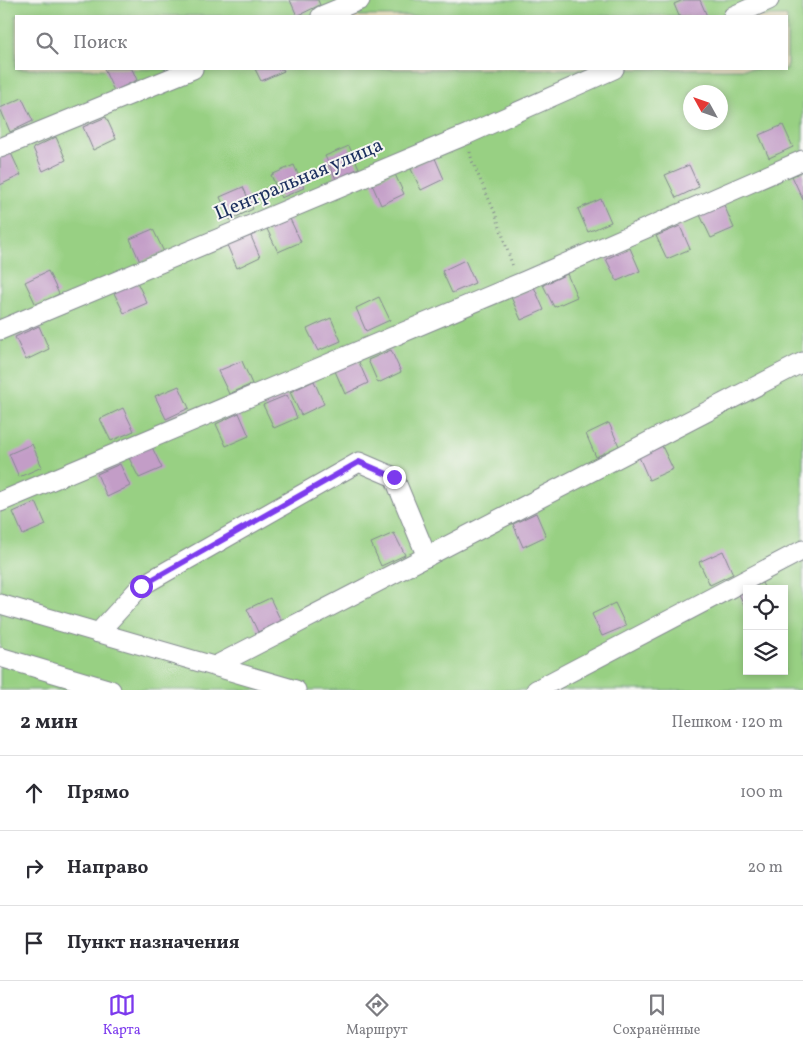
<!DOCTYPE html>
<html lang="ru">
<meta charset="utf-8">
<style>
body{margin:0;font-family:Vollkorn,serif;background:#f7f7f7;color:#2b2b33}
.controls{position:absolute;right:15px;bottom:15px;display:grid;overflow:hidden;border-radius:0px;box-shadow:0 2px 8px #0003}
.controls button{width:45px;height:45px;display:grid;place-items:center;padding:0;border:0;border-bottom:1px solid #e1e1e2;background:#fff;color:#2b2b33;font:25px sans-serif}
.compass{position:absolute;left:683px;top:85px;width:45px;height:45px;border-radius:50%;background:#fff;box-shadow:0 2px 8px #0003;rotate:310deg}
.stop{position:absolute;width:15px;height:15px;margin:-11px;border:4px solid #7c3aed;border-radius:50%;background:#fff}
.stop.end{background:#7c3aed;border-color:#fff;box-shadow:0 1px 5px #0008}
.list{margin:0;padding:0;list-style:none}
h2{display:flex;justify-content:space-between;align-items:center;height:65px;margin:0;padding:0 20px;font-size:21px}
h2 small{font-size:16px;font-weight:400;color:#7c7c81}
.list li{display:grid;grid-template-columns:32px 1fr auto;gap:15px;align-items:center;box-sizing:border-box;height:75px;padding:0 20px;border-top:1px solid #e1e1e2}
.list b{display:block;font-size:19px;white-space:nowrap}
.list em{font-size:16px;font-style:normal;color:#7c7c81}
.icon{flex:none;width:28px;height:28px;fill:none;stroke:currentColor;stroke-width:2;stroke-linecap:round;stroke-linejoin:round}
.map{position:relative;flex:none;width:803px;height:690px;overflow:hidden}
.search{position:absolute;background:#fff;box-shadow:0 2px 8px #0003;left:15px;right:15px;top:15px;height:55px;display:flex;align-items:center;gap:12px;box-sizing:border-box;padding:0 18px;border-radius:0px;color:#7c7c81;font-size:19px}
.sheet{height:290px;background:#fff}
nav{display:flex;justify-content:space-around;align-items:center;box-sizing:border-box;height:70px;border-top:1px solid #e1e1e2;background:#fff;font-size:14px;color:#7c7c81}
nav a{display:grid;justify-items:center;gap:2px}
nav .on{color:#7c3aed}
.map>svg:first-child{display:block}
</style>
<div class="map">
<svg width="803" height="690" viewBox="0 0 803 690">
<rect width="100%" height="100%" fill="#f6f6f2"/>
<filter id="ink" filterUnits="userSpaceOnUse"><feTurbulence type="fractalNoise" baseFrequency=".02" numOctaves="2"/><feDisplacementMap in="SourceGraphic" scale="10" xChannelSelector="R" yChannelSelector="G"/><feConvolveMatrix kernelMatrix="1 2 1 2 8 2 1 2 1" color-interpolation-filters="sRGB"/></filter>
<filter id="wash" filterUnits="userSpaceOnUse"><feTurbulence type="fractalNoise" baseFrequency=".0096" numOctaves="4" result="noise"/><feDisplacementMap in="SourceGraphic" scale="20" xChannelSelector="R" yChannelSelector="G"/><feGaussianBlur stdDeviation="1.12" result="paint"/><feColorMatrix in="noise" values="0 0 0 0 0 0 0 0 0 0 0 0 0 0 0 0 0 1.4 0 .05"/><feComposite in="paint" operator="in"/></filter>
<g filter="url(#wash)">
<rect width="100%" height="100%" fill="#eae0bf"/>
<!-- green -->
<path fill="#98d083" stroke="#5a8070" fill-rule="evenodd" d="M0,0H803V690H0ZM16,16H787V69H16ZM690,92H720V122H690ZM747,589H784V671H747Z"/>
<g id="blocks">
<!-- building -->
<g fill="#c39dc7">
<path d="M290,0H318L320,5L297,16Z"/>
<path d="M683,0H700L707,16H679L674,4Z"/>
<path d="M104,69H132L137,80L114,91Z"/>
<path d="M255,69H283L284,71L261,81Z"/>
<path d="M22,98L33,121L10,132L0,108Z"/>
<path d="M106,117L116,139L93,150L83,127Z"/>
<path d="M783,125L793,147L769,158L759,135Z"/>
<path d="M56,137L66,160L43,171L33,148Z"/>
<path d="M349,146L359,168L336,179L325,156Z"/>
<path d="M11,153L21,175L0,185V157Z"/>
<path d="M434,156L444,179L421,190L410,167Z"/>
<path d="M294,165L304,188L281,198L271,175Z"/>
<path d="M689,165L699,187L676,198L665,175Z"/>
<path d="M803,171V200L792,176Z"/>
<path d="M394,172L404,194L381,205L371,182Z"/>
<path d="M243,187L253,209L230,220L220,197Z"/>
<path d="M601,199L611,222L588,232L578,209Z"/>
<path d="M724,205L734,228L711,238L700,215Z"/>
<path d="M290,219L301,242L278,252L267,229Z"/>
<path d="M680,226L690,249L667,259L656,236Z"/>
<path d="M153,229L164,252L140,262L130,239Z"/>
<path d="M250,234L260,257L237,268L227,245Z"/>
<path d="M630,248L640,271L617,281L606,259Z"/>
<path d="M465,260L475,283L452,293L442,271Z"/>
<path d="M48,271L59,294L36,305L25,282Z"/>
<path d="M567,274L577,297L554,307L543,285Z"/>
<path d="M136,280L147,303L124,313L113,291Z"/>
<path d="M534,287L544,310L521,320L511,297Z"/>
<path d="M379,297L390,320L366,331L356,308Z"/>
<path d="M331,318L341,341L318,351L307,329Z"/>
<path d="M39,326L49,349L26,360L15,337Z"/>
<path d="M391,350L401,372L378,383L368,360Z"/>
<path d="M358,360L368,383L345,394L335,371Z"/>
<path d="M242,361L252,384L229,394L218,371Z"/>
<path d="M314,381L324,404L301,415L290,392Z"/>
<path d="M179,386L189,408L166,419L155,396Z"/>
<path d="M287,395L297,418L274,428L263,405Z"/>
<path d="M123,408L134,431L111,441L100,419Z"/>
<path d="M239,413L249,436L226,446L216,424Z"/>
<path d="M609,423L619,446L596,457L586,434Z"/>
<path d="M32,444L42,467L19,477L9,454Z"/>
<path d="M151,445L162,468L139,478L128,456Z"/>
<path d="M662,446L673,469L649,480L639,457Z"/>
<path d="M120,464L130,486L107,497L97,474Z"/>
<path d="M36,502L46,525L23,535L13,512Z"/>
<path d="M536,513L546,536L523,547L513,524Z"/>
<path d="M394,533L405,555L381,566L371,543Z"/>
<path d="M723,551L733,574L710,585L699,562Z"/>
<path d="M761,581L765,589H747V611L738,592Z"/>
<path d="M270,598L281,621L258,632L247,609Z"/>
<path d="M615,603L626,626L602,636L592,614Z"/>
</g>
</g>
</g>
<g filter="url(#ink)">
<use href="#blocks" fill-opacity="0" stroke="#82888e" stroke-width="1"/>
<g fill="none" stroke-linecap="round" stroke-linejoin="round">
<defs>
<g id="minor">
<path d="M321,16L360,0"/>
<path d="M733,16L769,0"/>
<path d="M0,148L193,69"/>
<path d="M0,330L468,134L614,69"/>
<path d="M0,502L525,281L803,160"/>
<path d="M0,604L296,690"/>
<path d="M98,633L141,586L359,462L394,477L427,557"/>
<path d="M0,657L111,690"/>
<path d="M215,666L803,362"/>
<path d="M536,690L803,550"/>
</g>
</defs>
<!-- minor casing -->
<use href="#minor" stroke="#82888e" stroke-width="21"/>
<!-- path -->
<path stroke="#82888e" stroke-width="3" stroke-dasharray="1 4" stroke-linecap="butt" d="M470,152L472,161L496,215L513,267"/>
<!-- minor -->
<use href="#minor" stroke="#fff" stroke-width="19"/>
</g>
</g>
<g fill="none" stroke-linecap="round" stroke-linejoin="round" filter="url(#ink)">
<!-- route -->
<path stroke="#7c3aed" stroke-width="6" d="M141,586L359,462L394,477"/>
</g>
<g text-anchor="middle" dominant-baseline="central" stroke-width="4" stroke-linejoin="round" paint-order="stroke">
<!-- street labels -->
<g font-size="20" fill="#1b2f5e" stroke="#f6f6f2">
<text transform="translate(299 180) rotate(-23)">Центральная улица</text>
</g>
</g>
</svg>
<div class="controls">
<button><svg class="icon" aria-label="locate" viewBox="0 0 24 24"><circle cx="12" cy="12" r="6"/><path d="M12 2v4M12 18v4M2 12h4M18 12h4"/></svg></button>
<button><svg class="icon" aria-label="layers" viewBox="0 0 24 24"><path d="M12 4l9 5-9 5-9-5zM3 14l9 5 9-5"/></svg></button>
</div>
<svg class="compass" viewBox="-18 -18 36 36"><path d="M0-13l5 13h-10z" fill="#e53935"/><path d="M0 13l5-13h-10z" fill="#7c7c81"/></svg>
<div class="stop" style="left:141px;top:586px"></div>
<div class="stop end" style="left:394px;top:477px"></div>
<div class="search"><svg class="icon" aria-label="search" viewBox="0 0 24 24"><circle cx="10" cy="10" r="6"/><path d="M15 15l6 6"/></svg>Поиск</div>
</div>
<section class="sheet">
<h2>2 мин<small>Пешком · 120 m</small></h2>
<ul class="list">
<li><svg class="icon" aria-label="ahead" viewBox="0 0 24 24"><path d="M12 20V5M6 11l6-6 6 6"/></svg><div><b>Прямо</b></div><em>100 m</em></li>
<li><svg class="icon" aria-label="right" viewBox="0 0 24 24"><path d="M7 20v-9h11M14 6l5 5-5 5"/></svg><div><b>Направо</b></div><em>20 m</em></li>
<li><svg class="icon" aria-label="arrive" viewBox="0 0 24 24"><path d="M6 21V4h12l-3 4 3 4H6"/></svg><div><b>Пункт назначения</b></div></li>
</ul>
</section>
<nav>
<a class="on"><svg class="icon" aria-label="map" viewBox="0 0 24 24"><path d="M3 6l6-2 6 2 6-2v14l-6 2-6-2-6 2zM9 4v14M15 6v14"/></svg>Карта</a>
<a><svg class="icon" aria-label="directions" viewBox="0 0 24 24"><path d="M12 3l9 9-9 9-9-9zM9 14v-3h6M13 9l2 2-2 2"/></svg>Маршрут</a>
<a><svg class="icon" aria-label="saved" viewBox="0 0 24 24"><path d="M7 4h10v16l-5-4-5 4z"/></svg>Сохранённые</a>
</nav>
